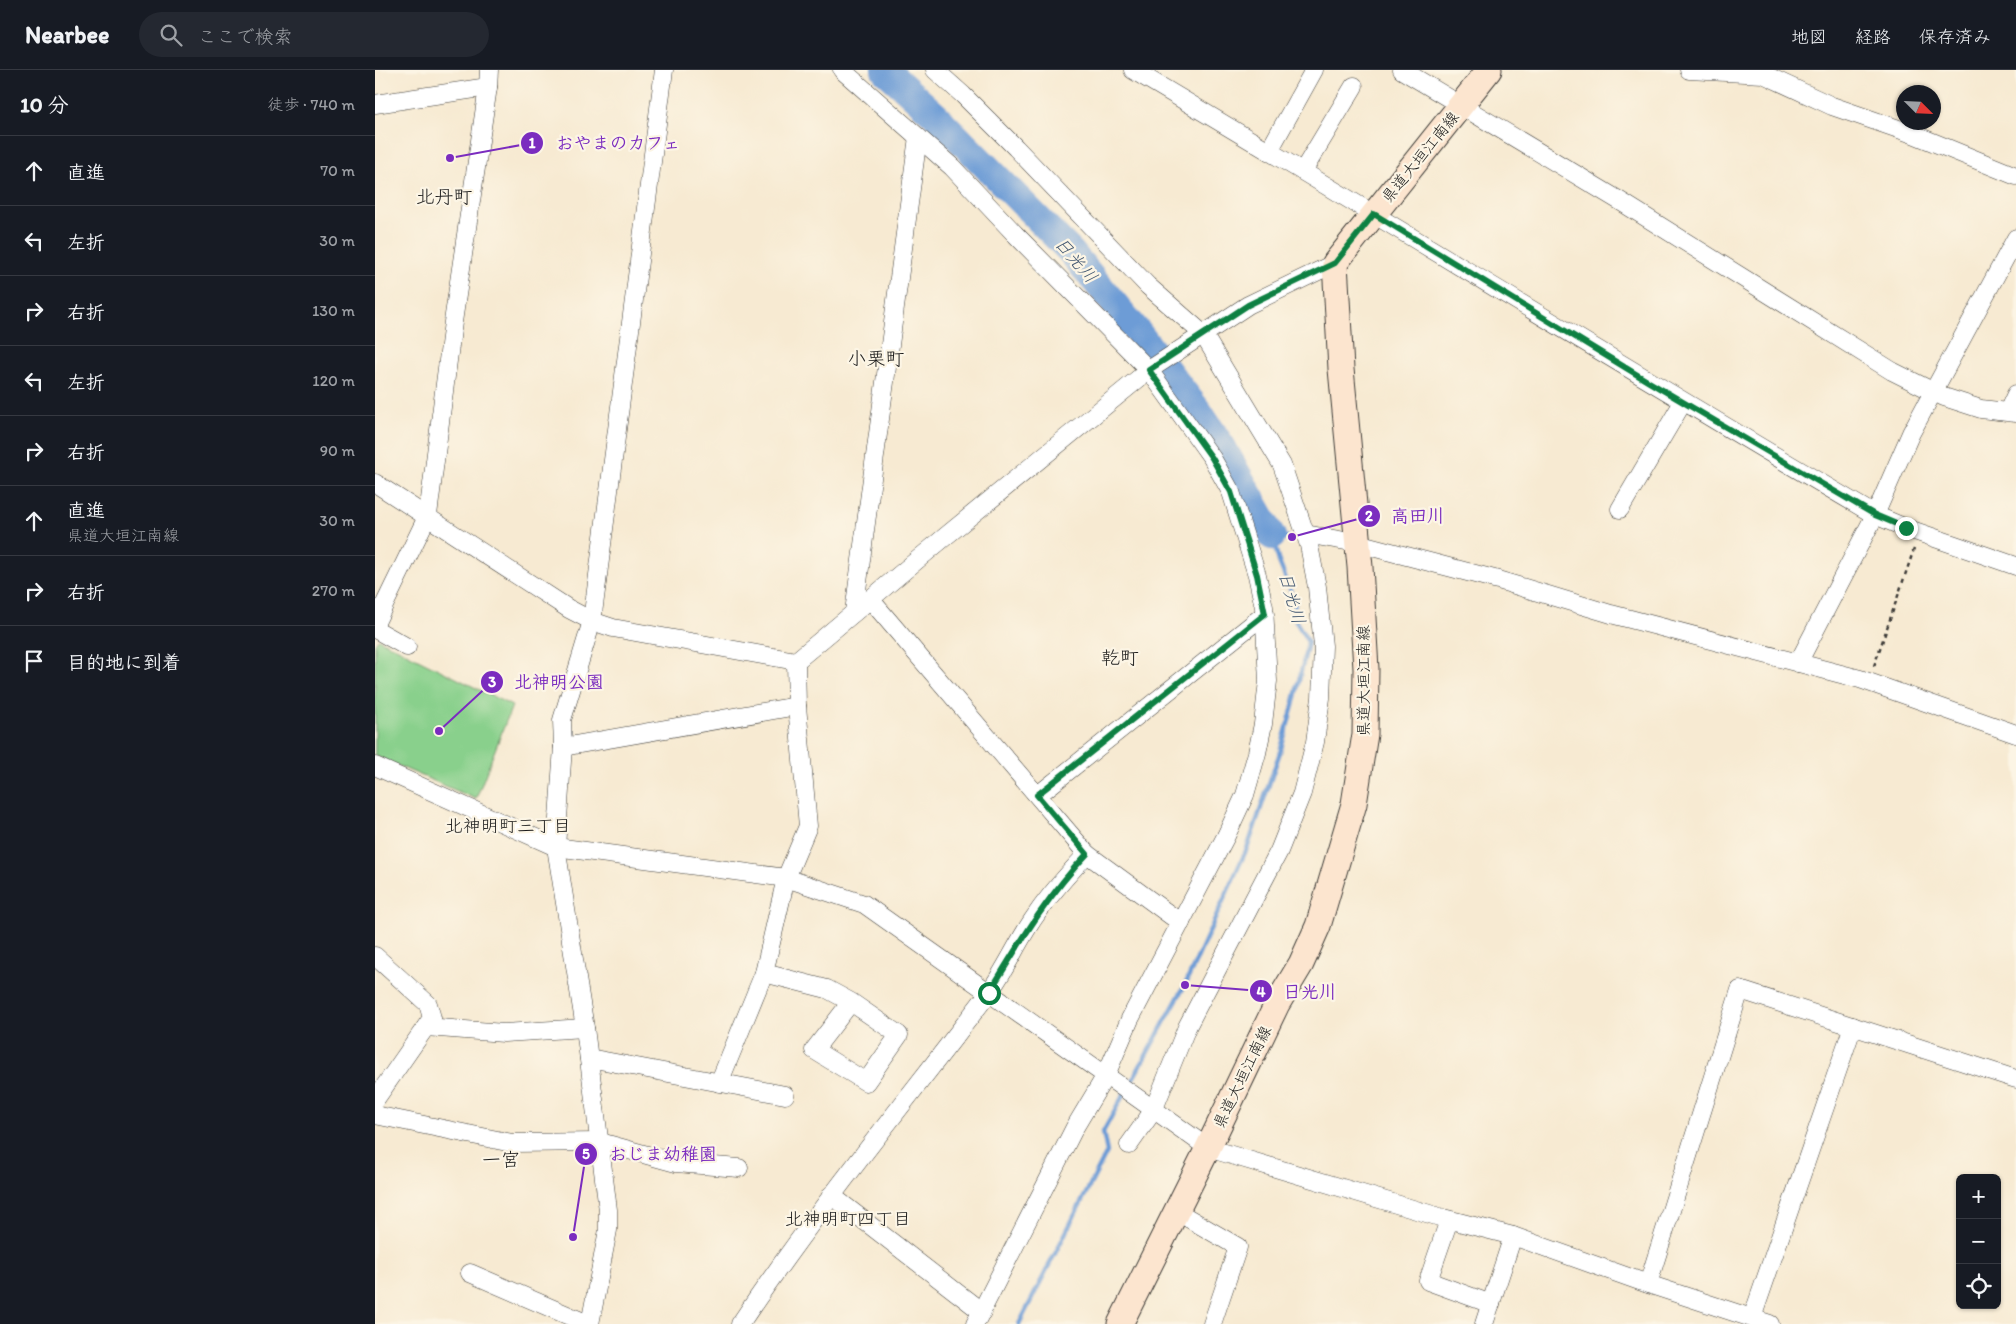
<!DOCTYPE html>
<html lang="ja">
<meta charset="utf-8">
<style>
body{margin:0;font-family:Itim,"Klee One",sans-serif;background:#242831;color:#f1f3f6}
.controls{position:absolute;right:15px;bottom:15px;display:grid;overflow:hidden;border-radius:8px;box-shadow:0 1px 4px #0004}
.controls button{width:45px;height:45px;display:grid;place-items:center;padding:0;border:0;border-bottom:1px solid #363941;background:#171b24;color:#f1f3f6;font:25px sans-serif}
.compass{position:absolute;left:1521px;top:15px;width:45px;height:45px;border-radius:50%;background:#171b24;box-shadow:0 1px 4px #0004;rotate:114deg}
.stop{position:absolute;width:15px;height:15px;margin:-11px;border:4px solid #0b8043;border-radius:50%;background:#fff}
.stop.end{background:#0b8043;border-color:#fff;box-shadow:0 1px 5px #0008}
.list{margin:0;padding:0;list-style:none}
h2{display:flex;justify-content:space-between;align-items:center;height:65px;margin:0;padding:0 20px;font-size:21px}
h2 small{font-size:16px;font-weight:400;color:#9ea1a6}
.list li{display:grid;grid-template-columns:32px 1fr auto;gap:15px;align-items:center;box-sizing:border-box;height:70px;padding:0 20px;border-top:1px solid #363941}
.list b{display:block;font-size:19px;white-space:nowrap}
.list p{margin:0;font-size:16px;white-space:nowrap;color:#9ea1a6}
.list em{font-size:16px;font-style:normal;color:#9ea1a6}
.icon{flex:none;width:28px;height:28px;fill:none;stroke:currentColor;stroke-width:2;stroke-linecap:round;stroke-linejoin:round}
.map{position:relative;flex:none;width:1641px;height:1254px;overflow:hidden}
header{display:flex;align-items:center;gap:30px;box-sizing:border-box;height:70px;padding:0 25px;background:#171b24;border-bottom:1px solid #363941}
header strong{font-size:24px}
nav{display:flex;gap:28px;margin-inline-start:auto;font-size:18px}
.search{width:350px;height:45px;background:#242831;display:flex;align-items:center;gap:12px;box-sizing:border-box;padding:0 18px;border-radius:28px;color:#9ea1a6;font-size:19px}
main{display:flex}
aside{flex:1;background:#171b24}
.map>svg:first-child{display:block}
</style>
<header>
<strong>Nearbee</strong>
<div class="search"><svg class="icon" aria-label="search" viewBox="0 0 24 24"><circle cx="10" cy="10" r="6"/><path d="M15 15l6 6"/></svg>ここで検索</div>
<nav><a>地図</a><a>経路</a><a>保存済み</a></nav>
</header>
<main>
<aside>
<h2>10 分<small>徒歩 · 740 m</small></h2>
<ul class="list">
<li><svg class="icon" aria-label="ahead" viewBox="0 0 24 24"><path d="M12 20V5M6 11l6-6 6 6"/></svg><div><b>直進</b></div><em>70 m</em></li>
<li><svg class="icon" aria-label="left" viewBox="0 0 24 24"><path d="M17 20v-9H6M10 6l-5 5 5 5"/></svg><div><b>左折</b></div><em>30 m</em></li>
<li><svg class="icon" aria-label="right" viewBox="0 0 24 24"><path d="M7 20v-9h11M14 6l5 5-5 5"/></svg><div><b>右折</b></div><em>130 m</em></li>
<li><svg class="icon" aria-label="left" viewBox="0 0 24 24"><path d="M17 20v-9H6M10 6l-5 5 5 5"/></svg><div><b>左折</b></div><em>120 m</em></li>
<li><svg class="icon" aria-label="right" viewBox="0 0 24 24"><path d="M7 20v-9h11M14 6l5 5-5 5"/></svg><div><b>右折</b></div><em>90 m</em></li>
<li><svg class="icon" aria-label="ahead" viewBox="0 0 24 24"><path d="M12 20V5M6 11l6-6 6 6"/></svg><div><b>直進</b><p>県道大垣江南線</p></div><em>30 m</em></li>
<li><svg class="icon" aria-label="right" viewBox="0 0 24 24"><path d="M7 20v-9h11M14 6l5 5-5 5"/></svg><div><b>右折</b></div><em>270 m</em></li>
<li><svg class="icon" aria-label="arrive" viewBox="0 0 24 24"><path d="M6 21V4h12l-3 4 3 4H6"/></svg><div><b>目的地に到着</b></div></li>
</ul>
</aside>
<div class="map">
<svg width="1641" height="1254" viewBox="0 0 1641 1254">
<rect width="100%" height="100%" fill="#fcf5e5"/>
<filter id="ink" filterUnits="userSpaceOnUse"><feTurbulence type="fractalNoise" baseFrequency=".02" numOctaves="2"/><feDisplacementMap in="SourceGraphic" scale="10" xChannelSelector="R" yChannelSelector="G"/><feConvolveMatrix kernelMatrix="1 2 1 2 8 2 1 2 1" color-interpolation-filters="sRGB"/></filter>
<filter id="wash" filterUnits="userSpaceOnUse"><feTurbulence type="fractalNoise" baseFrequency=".0096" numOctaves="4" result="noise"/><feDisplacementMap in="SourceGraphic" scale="20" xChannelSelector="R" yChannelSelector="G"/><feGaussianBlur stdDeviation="1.12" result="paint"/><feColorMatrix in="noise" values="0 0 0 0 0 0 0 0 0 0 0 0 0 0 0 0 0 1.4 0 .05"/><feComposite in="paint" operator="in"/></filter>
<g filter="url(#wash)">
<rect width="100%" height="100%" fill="#f7ead2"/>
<!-- green -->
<path fill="#89d08c" stroke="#527654" d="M3,569L137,636L101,729L0,686V574Z"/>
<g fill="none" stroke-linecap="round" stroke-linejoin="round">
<!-- stream -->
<g stroke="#6d9cd6" stroke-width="4.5">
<path d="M754,1016L810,915L873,776L905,682L918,636L933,572L919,548L920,531L904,492L897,466L927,468"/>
<path d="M644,1254L732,1082L728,1062L750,1022"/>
</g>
<!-- river -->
<path stroke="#6d9cd6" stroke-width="28" d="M510,0L562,47L696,182L762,261L824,342L848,378L897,466"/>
</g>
</g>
<g filter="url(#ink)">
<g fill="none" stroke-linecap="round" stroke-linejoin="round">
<defs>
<g id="street">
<path d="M467,0L577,97L640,164L774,300L837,388L856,422L882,505L889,537L893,611L888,654L882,683L870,725L851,766L755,949L731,1005L700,1057L600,1254"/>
<path d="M560,0L588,25L641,78L773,216L828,264L907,395L934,475L942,517L948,576L946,628L940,672L927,723L904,781L812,957L778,1041L754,1075"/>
<path d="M758,0C1006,147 1251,299 1500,445L1531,458L1641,496"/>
<path d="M1027,0L1245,131L1517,301L1569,327L1606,339L1641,343"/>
<path d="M1314,0L1388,4L1457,36L1538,64L1641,106"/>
<path d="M0,34L113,17"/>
<path d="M894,81L939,0"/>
<path d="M928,101L979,16"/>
<path d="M1633,341L1641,324"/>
<path d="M0,413L194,539L217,551L238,558L421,591"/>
<path d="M1245,439L1308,332"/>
<path d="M930,464L982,473L1123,510L1236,544L1485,609L1641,664"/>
<path d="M479,542L543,67"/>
<path d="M0,554L53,445L78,252L113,17L114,0"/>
<path d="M0,559L32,577"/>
<path d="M421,591L571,466L774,300L873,235L960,193"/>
<path d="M1423,593L1500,445L1536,363L1641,168"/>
<path d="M188,677L422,636"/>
<path d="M0,696L181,777L411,808L489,834L833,1078L1068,1148L1138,1166L1273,1214L1395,1254"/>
<path d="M663,725L890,544"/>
<path d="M712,784L806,853"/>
<path d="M0,886L53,934L57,948L0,1030"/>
<path d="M389,903L452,919L476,932L439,980L491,1012L524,965L476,932"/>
<path d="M51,957L129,963L210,958"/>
<path d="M214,988L410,1025"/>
<path d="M344,1013L389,903L411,808L433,756L422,636L421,591"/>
<path d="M0,1045L137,1073L225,1072L301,1093L364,1098"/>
<path d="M456,1125L607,1242"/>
<path d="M801,1141L863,1177L837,1254"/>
<path d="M1074,1150L1053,1211L1116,1234"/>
<path d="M95,1203L213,1254"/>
<path d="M1273,1214L1365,920L1641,1009"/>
<path d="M1377,1248L1478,956"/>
<path d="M215,1254L233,1160V1140L210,958L181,777L188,677L187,650L217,551L289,0"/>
<path d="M365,1254C442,1139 528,1035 612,925C631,900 643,870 661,845C676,823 694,803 712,784L495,529"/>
<path d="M1109,1254L1138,1166"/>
</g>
<path id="secondary" d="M745,1254L833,1078L902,934L926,894L943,856L979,734L990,664L991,599L985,497L966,299L960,193L1114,0"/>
</defs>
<!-- street casing -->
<use href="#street" stroke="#3d3b37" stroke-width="19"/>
<!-- secondary casing -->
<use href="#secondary" stroke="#3d3b37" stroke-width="27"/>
<!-- path -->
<path stroke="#3d3b37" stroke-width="2.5" stroke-dasharray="4 4" stroke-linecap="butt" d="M1499,596L1539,479"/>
<!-- street -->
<use href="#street" stroke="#fff" stroke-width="18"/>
<!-- secondary -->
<use href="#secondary" stroke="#fce5cf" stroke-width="25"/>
</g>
</g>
<g fill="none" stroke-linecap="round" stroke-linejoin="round" filter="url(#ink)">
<!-- route -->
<path stroke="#0b8043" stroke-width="6" d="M614,923C644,874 672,826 712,784L662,725L890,544L882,505L856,422L837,388L774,300L873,235L960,193L999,144L1274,312L1500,445L1531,458"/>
</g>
<g text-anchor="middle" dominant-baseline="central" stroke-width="4.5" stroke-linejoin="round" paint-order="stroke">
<!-- street labels -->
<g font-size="16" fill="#1c1c1c" stroke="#fcf5e5">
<text transform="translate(1045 87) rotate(-51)">県道大垣江南線</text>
<text transform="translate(988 611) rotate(-90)">県道大垣江南線</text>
<text transform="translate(867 1007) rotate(-64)">県道大垣江南線</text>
</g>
<!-- water labels -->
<g font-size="18" font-style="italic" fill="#405670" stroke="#fcf5e5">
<text transform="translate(701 190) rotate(49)">日光川</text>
<text transform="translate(917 528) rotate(74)">日光川</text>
</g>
<!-- neighbourhood labels -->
<g font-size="18" fill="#1c1c1c" stroke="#fcf5e5">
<text x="133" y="756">北神明町三丁目</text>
<text x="473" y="1149">北神明町四丁目</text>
</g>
<!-- quarter labels -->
<g font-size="19" fill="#1c1c1c" stroke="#fcf5e5">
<text x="69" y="126">北丹町</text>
<text x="501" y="288">小栗町</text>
<text x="745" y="587">乾町</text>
<text x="126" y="1089">一宮</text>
</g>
</g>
<!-- callouts -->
<path fill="none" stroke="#7b2cbf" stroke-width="2" d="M75 88L157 73M917 467L994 446M64 661L117 612M810 915L886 921M198 1167L211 1084"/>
<g fill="#7b2cbf" stroke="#fcf5e5" stroke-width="2">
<circle cx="75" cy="88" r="5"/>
<circle cx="917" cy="467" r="5"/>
<circle cx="64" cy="661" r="5"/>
<circle cx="810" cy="915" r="5"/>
<circle cx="198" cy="1167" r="5"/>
<circle cx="157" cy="73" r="12"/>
<circle cx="994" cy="446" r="12"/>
<circle cx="117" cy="612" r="12"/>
<circle cx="886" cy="921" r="12"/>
<circle cx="211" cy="1084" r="12"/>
</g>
<g font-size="15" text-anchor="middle" font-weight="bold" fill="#fff">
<text x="157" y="78">1</text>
<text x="994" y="451">2</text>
<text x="117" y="617">3</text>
<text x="886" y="927">4</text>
<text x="211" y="1089">5</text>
</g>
<g font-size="18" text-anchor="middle" font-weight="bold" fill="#7b2cbf" stroke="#fcf5e5" stroke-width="4.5" stroke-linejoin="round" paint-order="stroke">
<text x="243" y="79">おやまのカフェ</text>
<text x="1043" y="452">高田川</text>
<text x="184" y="618">北神明公園</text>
<text x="935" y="928">日光川</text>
<text x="288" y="1090">おじま幼稚園</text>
</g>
</svg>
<div class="controls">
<button>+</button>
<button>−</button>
<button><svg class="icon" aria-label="locate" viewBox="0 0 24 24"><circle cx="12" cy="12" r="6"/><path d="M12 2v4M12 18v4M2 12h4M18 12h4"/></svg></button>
</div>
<svg class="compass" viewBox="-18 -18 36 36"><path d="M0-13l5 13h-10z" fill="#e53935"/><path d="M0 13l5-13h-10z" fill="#9ea1a6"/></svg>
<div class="stop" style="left:614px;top:923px"></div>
<div class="stop end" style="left:1531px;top:458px"></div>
</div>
</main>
